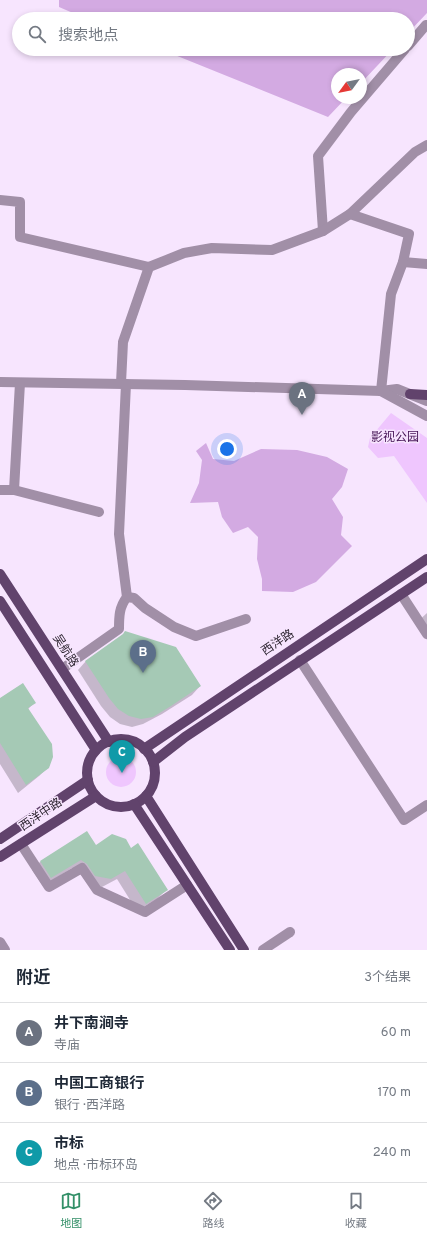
<!DOCTYPE html>
<html lang="zh">
<meta charset="utf-8">
<style>
body{margin:0;font-family:Overpass,"Noto Sans SC",sans-serif;background:#f6f6f7;color:#1f2937}
.compass{position:absolute;left:331px;top:68px;width:36px;height:36px;border-radius:50%;background:#fff;box-shadow:0 2px 6px #0003;rotate:237deg}
.you{position:absolute;left:227px;top:449px;width:14px;height:14px;margin:-10px;border:3px solid #fff;border-radius:50%;background:#1a73e8;box-shadow:0 0 0 6px #1a73e833}
.badge{display:grid;place-items:center;width:26px;height:26px;border-radius:50%;background:#339068;color:#fff;font-size:13px;font-weight:700}
.pin{position:absolute;translate:-50% -33px;filter:drop-shadow(0 1px 2px #0008)}
.pin::after{content:'';position:absolute;top:21px;width:14px;height:12px;background:inherit;clip-path:polygon(0 0,100% 0,50% 100%)}
.list{margin:0;padding:0;list-style:none}
h2{display:flex;justify-content:space-between;align-items:center;height:52px;margin:0;padding:0 16px;font-size:17px}
h2 small{font-size:13px;font-weight:400;color:#747a83}
.list li{display:grid;grid-template-columns:26px 1fr auto;gap:12px;align-items:center;box-sizing:border-box;height:60px;padding:0 16px;border-top:1px solid #e0e1e3}
.list b{display:block;font-size:15px;white-space:nowrap}
.list p{margin:0;font-size:13px;white-space:nowrap;color:#747a83}
.list em{font-size:13px;font-style:normal;color:#747a83}
.icon{flex:none;width:22px;height:22px;fill:none;stroke:currentColor;stroke-width:2;stroke-linecap:round;stroke-linejoin:round}
.map{position:relative;flex:none;width:427px;height:950px;overflow:hidden}
.search{position:absolute;background:#fff;box-shadow:0 2px 6px #0003;left:12px;right:12px;top:12px;height:44px;display:flex;align-items:center;gap:10px;box-sizing:border-box;padding:0 14px;border-radius:22px;color:#747a83;font-size:15px}
.sheet{height:232px;background:#fff}
nav{display:flex;justify-content:space-around;align-items:center;box-sizing:border-box;height:56px;border-top:1px solid #e0e1e3;background:#fff;font-size:11px;color:#747a83}
nav a{display:grid;justify-items:center;gap:2px}
nav .on{color:#339068}
.map>svg:first-child{display:block}
</style>
<div class="map">
<svg width="427" height="950" viewBox="0 0 427 950">
<rect width="100%" height="100%" fill="#f7e5fe"/>
<!-- green -->
<g fill="#efc6fe">
<path d="M391,413L427,438V503L394,456L378,458L368,447L370,438Z"/>
<circle cx="121" cy="772" r="15"/>
</g>
<!-- forest -->
<g fill="#d3aae2">
<path d="M59,0H427V13L408,33V19H87L59,7Z"/>
<path d="M160,49H393L361,83V74H337V98H346L328,117Z"/>
<path d="M206,443L213,459L234,461L261,449L297,450L327,457L348,469L342,487L332,499L343,517L341,535L352,546L316,582L293,592L262,591V579L257,559L258,537L248,527L233,533L222,517L218,502L190,503L199,483L202,460L196,451Z"/>
</g>
<!-- shadow -->
<g fill="#0003">
<path d="M427,613V640L416,623Z"/>
<path d="M86,661L200,686L192,695L162,714L143,724L132,727L120,724L110,717L101,706L78,670Z"/>
<path d="M0,699L35,702L28,709L48,767L39,776L18,793L0,764Z"/>
<path d="M87,832L95,846L131,850L167,889L158,898L137,911L117,879L102,887L87,883L79,872L72,868L43,886L32,870L40,862Z"/>
</g>
<!-- building -->
<g fill="#a5c9b5">
<path d="M125,631L176,647L201,686L171,706L153,717L141,719L129,716L118,709L109,698L85,661L123,634Z"/>
<path d="M23,683L36,703L28,708L52,744L53,757L49,768L26,785L0,743V698Z"/>
<path d="M87,831L96,845L112,834L126,839L131,848L138,843L168,890L146,904L125,871L111,879L95,876L87,864L81,860L51,878L40,861Z"/>
</g>
<g fill="none" stroke-linecap="round" stroke-linejoin="round">
<!-- minor -->
<g stroke="#a18fa7" stroke-width="10">
<path d="M408,46L426,25"/>
<path d="M0,200L20,202V237L149,267L123,342L121,383"/>
<path d="M350,214L415,152L427,145"/>
<path d="M323,231L318,156L351,112L405,49"/>
<path d="M149,267L184,253L212,248L272,250L323,231L350,214L409,234L403,262L427,264"/>
<path d="M0,382L185,385L381,391L397,389L427,401"/>
<path d="M126,384L119,534L127,597"/>
<path d="M381,391L391,294L403,262"/>
<path d="M381,391L427,416"/>
<path d="M0,490H14L99,512"/>
<path d="M14,490L20,383"/>
<path d="M401,594L427,634"/>
<path d="M300,660L404,820L427,805"/>
<path d="M62,669L119,629C119,617 119,607 127,597L134,598L145,608L174,627L196,636L246,619"/>
<path d="M21,844L49,887L82,868L97,890L145,912L187,885"/>
<path d="M0,942L5,950"/>
<path d="M263,950L290,932"/>
</g>
<!-- major -->
<g stroke="#61436c" stroke-width="10">
<path d="M410,394L427,395"/>
<path d="M0,574L109,742"/>
<path d="M0,601L96,750"/>
<circle cx="121" cy="773" r="34"/>
<path d="M144,749L427,559"/>
<path d="M153,762L185,737L427,577"/>
<path d="M146,796L244,950"/>
<path d="M134,804L230,950"/>
<path d="M0,839L88,780"/>
<path d="M0,857L96,796"/>
</g>
</g>
<g text-anchor="middle" dominant-baseline="central" stroke-width="3" stroke-linejoin="round" paint-order="stroke">
<!-- park labels -->
<g font-size="12" fill="#451355" stroke="#f7e5fe">
<text x="395" y="438">影视公园</text>
</g>
<!-- street labels -->
<g font-size="12" fill="#261e29" stroke="#f7e5fe">
<text transform="translate(278 643) rotate(-34)">西洋路</text>
<text transform="translate(65 651) rotate(57)">吴航路</text>
<text transform="translate(41 815) rotate(-34)">西洋中路</text>
</g>
</g>
</svg>
<svg class="compass" viewBox="-18 -18 36 36"><path d="M0-13l5 13h-10z" fill="#e53935"/><path d="M0 13l5-13h-10z" fill="#747a83"/></svg>
<div class="you"></div>
<div class="pin badge" style="left:302px;top:415px;background:#6b7280">A</div>
<div class="pin badge" style="left:143px;top:673px;background:#5c6f8a">B</div>
<div class="pin badge" style="left:122px;top:773px;background:#0f9aa8">C</div>
<div class="search"><svg class="icon" aria-label="search" viewBox="0 0 24 24"><circle cx="10" cy="10" r="6"/><path d="M15 15l6 6"/></svg>搜索地点</div>
</div>
<section class="sheet">
<h2>附近<small>3个结果</small></h2>
<ul class="list">
<li><span class="badge" style="background:#6b7280">A</span><div><b>井下南涧寺</b><p>寺庙</p></div><em>60 m</em></li>
<li><span class="badge" style="background:#5c6f8a">B</span><div><b>中国工商银行</b><p>银行 · 西洋路</p></div><em>170 m</em></li>
<li><span class="badge" style="background:#0f9aa8">C</span><div><b>市标</b><p>地点 · 市标环岛</p></div><em>240 m</em></li>
</ul>
</section>
<nav>
<a class="on"><svg class="icon" aria-label="map" viewBox="0 0 24 24"><path d="M3 6l6-2 6 2 6-2v14l-6 2-6-2-6 2zM9 4v14M15 6v14"/></svg>地图</a>
<a><svg class="icon" aria-label="directions" viewBox="0 0 24 24"><path d="M12 3l9 9-9 9-9-9zM9 14v-3h6M13 9l2 2-2 2"/></svg>路线</a>
<a><svg class="icon" aria-label="saved" viewBox="0 0 24 24"><path d="M7 4h10v16l-5-4-5 4z"/></svg>收藏</a>
</nav>
